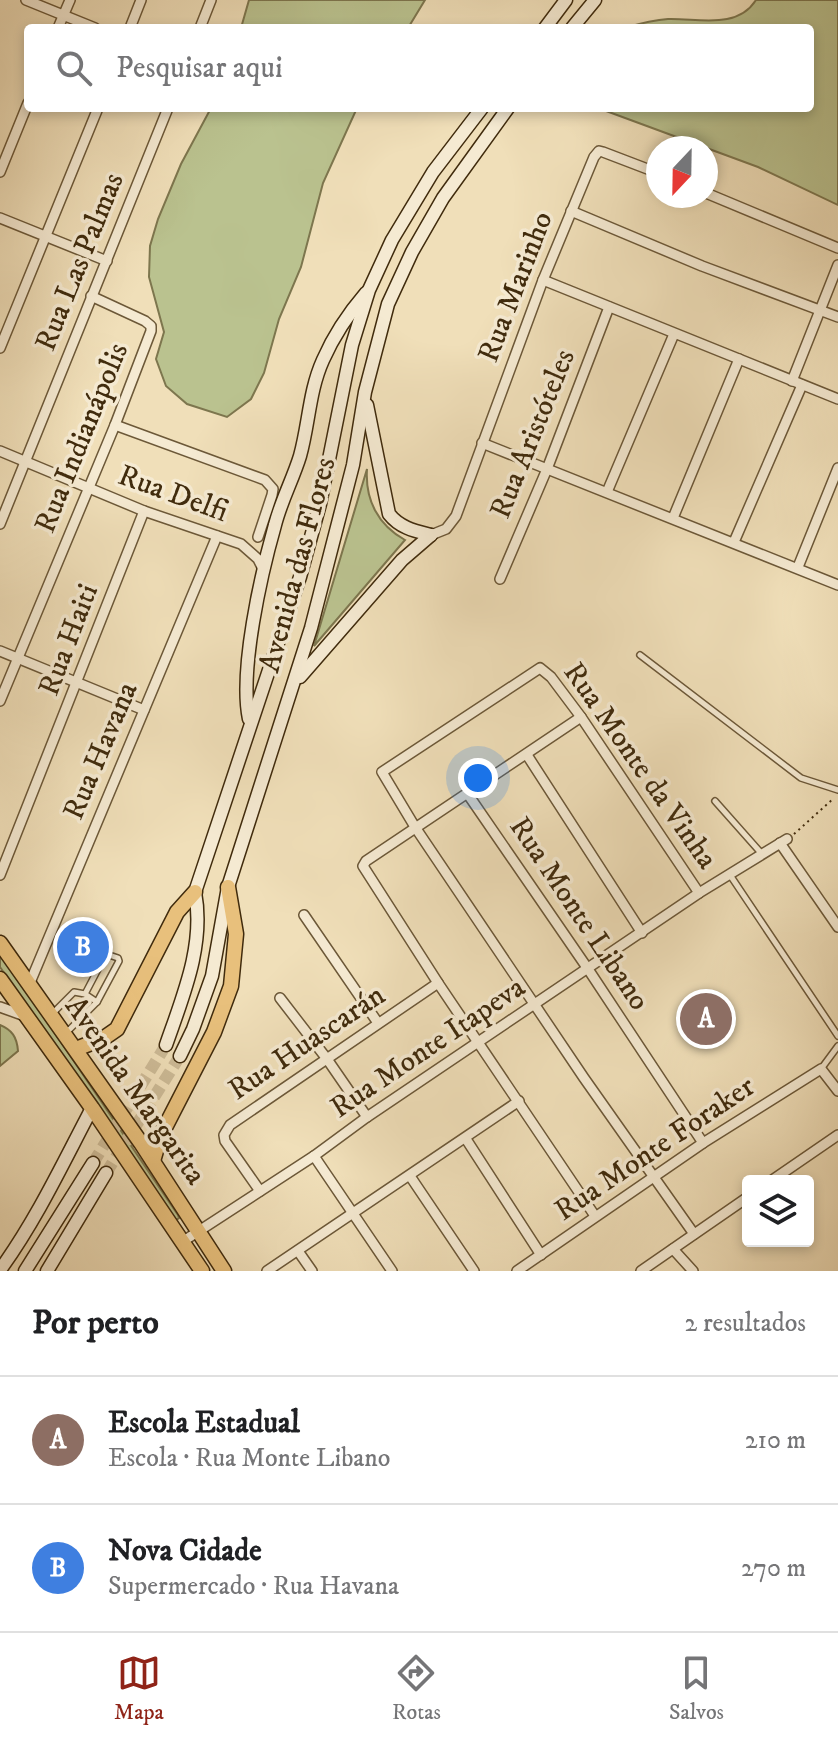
<!DOCTYPE html>
<html lang="pt">
<meta charset="utf-8">
<style>
body{margin:0;font-family:"IM FELL DW Pica",serif;background:#f2f2f2;color:#202124}
.controls{position:absolute;right:24px;bottom:24px;display:grid;overflow:hidden;border-radius:8px;box-shadow:0 4px 12px #0003}
.controls button{width:72px;height:72px;display:grid;place-items:center;padding:0;border:0;border-bottom:2px solid #e0e0e0;background:#fff;color:#202124;font:40px sans-serif}
.compass{position:absolute;left:646px;top:136px;width:72px;height:72px;border-radius:50%;background:#fff;box-shadow:0 4px 12px #0003;rotate:202deg}
.you{position:absolute;left:478px;top:778px;width:28px;height:28px;margin:-20px;border:6px solid #fff;border-radius:50%;background:#1a73e8;box-shadow:0 0 0 12px #1a73e833}
.badge{display:grid;place-items:center;width:52px;height:52px;border-radius:50%;background:#8f2418;color:#fff;font-size:26px;font-weight:700}
.pin{position:absolute;translate:-50% -50%;border:4px solid #fff;box-shadow:0 2px 8px #0006}
.list{margin:0;padding:0;list-style:none}
h2{display:flex;justify-content:space-between;align-items:center;height:104px;margin:0;padding:0 32px;font-size:34px}
h2 small{font-size:26px;font-weight:400;color:#757577}
.list li{display:grid;grid-template-columns:52px 1fr auto;gap:24px;align-items:center;box-sizing:border-box;height:128px;padding:0 32px;border-top:2px solid #e0e0e0}
.list b{display:block;font-size:30px;white-space:nowrap}
.list p{margin:0;font-size:26px;white-space:nowrap;color:#757577}
.list em{font-size:26px;font-style:normal;color:#757577}
.icon{flex:none;width:44px;height:44px;fill:none;stroke:currentColor;stroke-width:2;stroke-linecap:round;stroke-linejoin:round}
.map{position:relative;flex:none;width:838px;height:1271px;overflow:hidden}
.search{position:absolute;background:#fff;box-shadow:0 4px 12px #0003;left:24px;right:24px;top:24px;height:88px;display:flex;align-items:center;gap:20px;box-sizing:border-box;padding:0 28px;border-radius:8px;color:#757577;font-size:30px}
.sheet{height:360px;background:#fff}
nav{display:flex;justify-content:space-around;align-items:center;box-sizing:border-box;height:112px;border-top:2px solid #e0e0e0;background:#fff;font-size:22px;color:#757577}
nav a{display:grid;justify-items:center;gap:4px}
nav .on{color:#8f2418}
.map>svg:first-child{display:block}
</style>
<div class="map">
<svg width="838" height="1271" viewBox="0 0 838 1271">
<rect width="100%" height="100%" fill="#f0dfb9"/>
<filter id="stains"><feTurbulence type="fractalNoise" baseFrequency=".0025" numOctaves="4"/><feColorMatrix values="0 0 0 0 .2 0 0 0 0 .09 0 0 0 0 .02 0 0 0 .5 -.17"/></filter>
<radialGradient id="worn" r=".72"><stop offset=".6" stop-color="#630" stop-opacity="0"/><stop offset="1" stop-color="#630" stop-opacity=".3"/></radialGradient>
<!-- green -->
<g fill="#bac28f" stroke="#7d764e" stroke-width="2">
<path d="M249,0H425L408,28H241Z"/>
<path d="M756,0H838V205L758,167L598,108H810V28H624C638,24 653,20 668,19C698,18 737,30 756,0Z"/>
<path d="M211,108H357L323,183L301,267L279,319L264,373L251,399L227,417L187,404L166,386L156,359L164,332L149,277L150,246L158,219L181,164Z"/>
<path d="M367,469C365,500 378,525 405,540L314,646Z"/>
<path d="M0,952L178,1215L179,1218L176,1220L172,1218L0,967Z"/>
<path d="M0,1025C12,1030 17,1037 18,1051L0,1066Z"/>
</g>
<g fill="none" stroke-linecap="round" stroke-linejoin="round">
<!-- secondary-tunnel -->
<g stroke="#cdbb97" stroke-width="12" stroke-dasharray="12 6" stroke-linecap="butt">
<path d="M93,1163L166,1045"/>
<path d="M106,1173L180,1056"/>
</g>
<defs>
<g id="lane">
<path d="M640,655L801,778L838,790"/>
<path d="M715,801L762,854"/>
<path d="M730,875L838,1036"/>
<path d="M53,1013L74,992L85,994L97,1002"/>
<path d="M66,1033L97,1002L119,961L118,958L106,954L85,994"/>
<path d="M821,1069L838,1046"/>
</g>
<g id="street">
<path d="M26,0L95,28"/>
<path d="M58,28L70,0"/>
<path d="M130,28L141,0"/>
<path d="M200,28L211,0"/>
<path d="M0,172L28,103"/>
<path d="M706,193L838,248"/>
<path d="M571,211L702,266L838,317"/>
<path d="M0,218L107,261"/>
<path d="M543,280L838,399"/>
<path d="M0,348L98,108"/>
<path d="M792,381L838,265"/>
<path d="M115,425L265,480L273,489L272,495L258,537"/>
<path d="M482,443L838,585"/>
<path d="M0,451L144,511L241,544L258,559L263,569"/>
<path d="M607,492L674,334"/>
<path d="M673,518L739,359"/>
<path d="M0,524L168,108"/>
<path d="M431,535L446,529L456,516L543,280L594,157L599,151L603,152L658,173"/>
<path d="M734,542L802,385"/>
<path d="M798,567L838,468"/>
<path d="M500,579L547,469L609,307"/>
<path d="M0,651L144,710"/>
<path d="M0,701L115,425L151,331V326L145,321L91,296"/>
<path d="M581,717L366,861L363,866L438,983L595,1216"/>
<path d="M527,755L642,933"/>
<path d="M467,793L588,969L703,1143"/>
<path d="M780,843L838,927"/>
<path d="M0,875L144,511"/>
<path d="M304,915L378,1023"/>
<path d="M29,985L217,536"/>
<path d="M280,998L327,1059L367,1117"/>
<path d="M0,1007L25,1016"/>
<path d="M466,1139L541,1255"/>
<path d="M314,1156L392,1271"/>
<path d="M410,1176L474,1271"/>
<path d="M771,1181L838,1135"/>
<path d="M260,1191L225,1141L224,1135L230,1125L438,983"/>
<path d="M694,1234L584,1078L415,827L382,772L540,668L551,677L581,717L699,893"/>
<path d="M182,1242L314,1156L367,1117L699,893L787,839"/>
<path d="M673,1249L693,1271"/>
<path d="M298,1251L312,1271"/>
<path d="M267,1271L519,1101"/>
<path d="M517,1271L703,1143L821,1069L838,1091"/>
<path d="M641,1271L748,1197"/>
</g>
<g id="secondary">
<path d="M545,28L566,0"/>
<path d="M572,28L595,0"/>
<path d="M367,405L389,514C400,528 415,531 431,535"/>
<path d="M300,677L402,560L431,535"/>
<path d="M249,719C239,671 261,574 275,525C281,501 293,479 300,456C309,424 309,391 323,360C334,335 348,314 366,293"/>
<path d="M166,1045C183,996 205,945 195,892L300,577L320,504L352,345L369,290L392,240L433,172L482,108"/>
<path d="M180,1056L193,1029L212,976L228,887L311,628L353,465L365,392L388,304L412,252L443,198L508,108"/>
<path d="M0,1270C37,1219 63,1163 92,1108"/>
<path d="M25,1271L93,1163"/>
<path d="M47,1271L106,1173"/>
</g>
<g id="primary">
<path d="M0,943L141,1143L224,1271"/>
<path d="M0,979L92,1108L202,1271"/>
<path d="M76,1049L104,1038L117,1029L177,912L195,892"/>
<path d="M153,1161L160,1137L214,1032L231,986L236,934L228,887"/>
</g>
</defs>
<!-- lane casing -->
<use href="#lane" stroke="#6c5838" stroke-width="8"/>
<!-- street casing -->
<use href="#street" stroke="#6c5838" stroke-width="12"/>
<!-- secondary casing -->
<use href="#secondary" stroke="#402b0d" stroke-width="15"/>
<!-- primary casing -->
<use href="#primary" stroke="#402b0d" stroke-width="17"/>
<!-- path -->
<path stroke="#402b0d" stroke-width="2" stroke-dasharray="2 4" stroke-linecap="butt" d="M794,834L834,798"/>
<!-- lane -->
<use href="#lane" stroke="#f5ead2" stroke-width="5"/>
<!-- street -->
<use href="#street" stroke="#f5ead2" stroke-width="9"/>
<!-- secondary -->
<use href="#secondary" stroke="#f5ead2" stroke-width="12"/>
<!-- primary -->
<use href="#primary" stroke="#e8c07c" stroke-width="14"/>
</g>
<g text-anchor="middle" dominant-baseline="central" stroke-width="7" stroke-linejoin="round" paint-order="stroke">
<!-- street labels -->
<g font-size="30" fill="#402b0d" stroke="#f5ead2">
<text transform="translate(80 262) rotate(-68)">Rua Las Palmas</text>
<text transform="translate(516 287) rotate(-69)">Rua Marinho</text>
<text transform="translate(533 434) rotate(-68)">Rua Aristóteles</text>
<text transform="translate(82 438) rotate(-68)">Rua Indianápolis</text>
<text transform="translate(173 494) rotate(20)">Rua Delfi</text>
<text transform="translate(298 565) rotate(-75)">Avenida das Flores</text>
<text transform="translate(69 640) rotate(-69)">Rua Haiti</text>
<text transform="translate(101 751) rotate(-67)">Rua Havana</text>
<text transform="translate(640 766) rotate(55)">Rua Monte da Vinha</text>
<text transform="translate(579 914) rotate(56)">Rua Monte Libano</text>
<text transform="translate(307 1043) rotate(-34)">Rua Huascarán</text>
<text transform="translate(428 1048) rotate(-34)">Rua Monte Itapeva</text>
<text transform="translate(135 1091) rotate(55)">Avenida Margarita</text>
<text transform="translate(655 1149) rotate(-34)">Rua Monte Foraker</text>
</g>
</g>
<rect width="100%" height="100%" filter="url(#stains)"/>
<rect width="100%" height="100%" fill="url(#worn)"/>
</svg>
<div class="controls">
<button><svg class="icon" aria-label="layers" viewBox="0 0 24 24"><path d="M12 4l9 5-9 5-9-5zM3 14l9 5 9-5"/></svg></button>
</div>
<svg class="compass" viewBox="-18 -18 36 36"><path d="M0-13l5 13h-10z" fill="#e53935"/><path d="M0 13l5-13h-10z" fill="#757577"/></svg>
<div class="you"></div>
<div class="pin badge" style="left:706px;top:1019px;background:#8d6e63">A</div>
<div class="pin badge" style="left:83px;top:947px;background:#3f7fe0">B</div>
<div class="search"><svg class="icon" aria-label="search" viewBox="0 0 24 24"><circle cx="10" cy="10" r="6"/><path d="M15 15l6 6"/></svg>Pesquisar aqui</div>
</div>
<section class="sheet">
<h2>Por perto<small>2 resultados</small></h2>
<ul class="list">
<li><span class="badge" style="background:#8d6e63">A</span><div><b>Escola Estadual</b><p>Escola · Rua Monte Libano</p></div><em>210 m</em></li>
<li><span class="badge" style="background:#3f7fe0">B</span><div><b>Nova Cidade</b><p>Supermercado · Rua Havana</p></div><em>270 m</em></li>
</ul>
</section>
<nav>
<a class="on"><svg class="icon" aria-label="map" viewBox="0 0 24 24"><path d="M3 6l6-2 6 2 6-2v14l-6 2-6-2-6 2zM9 4v14M15 6v14"/></svg>Mapa</a>
<a><svg class="icon" aria-label="directions" viewBox="0 0 24 24"><path d="M12 3l9 9-9 9-9-9zM9 14v-3h6M13 9l2 2-2 2"/></svg>Rotas</a>
<a><svg class="icon" aria-label="saved" viewBox="0 0 24 24"><path d="M7 4h10v16l-5-4-5 4z"/></svg>Salvos</a>
</nav>
